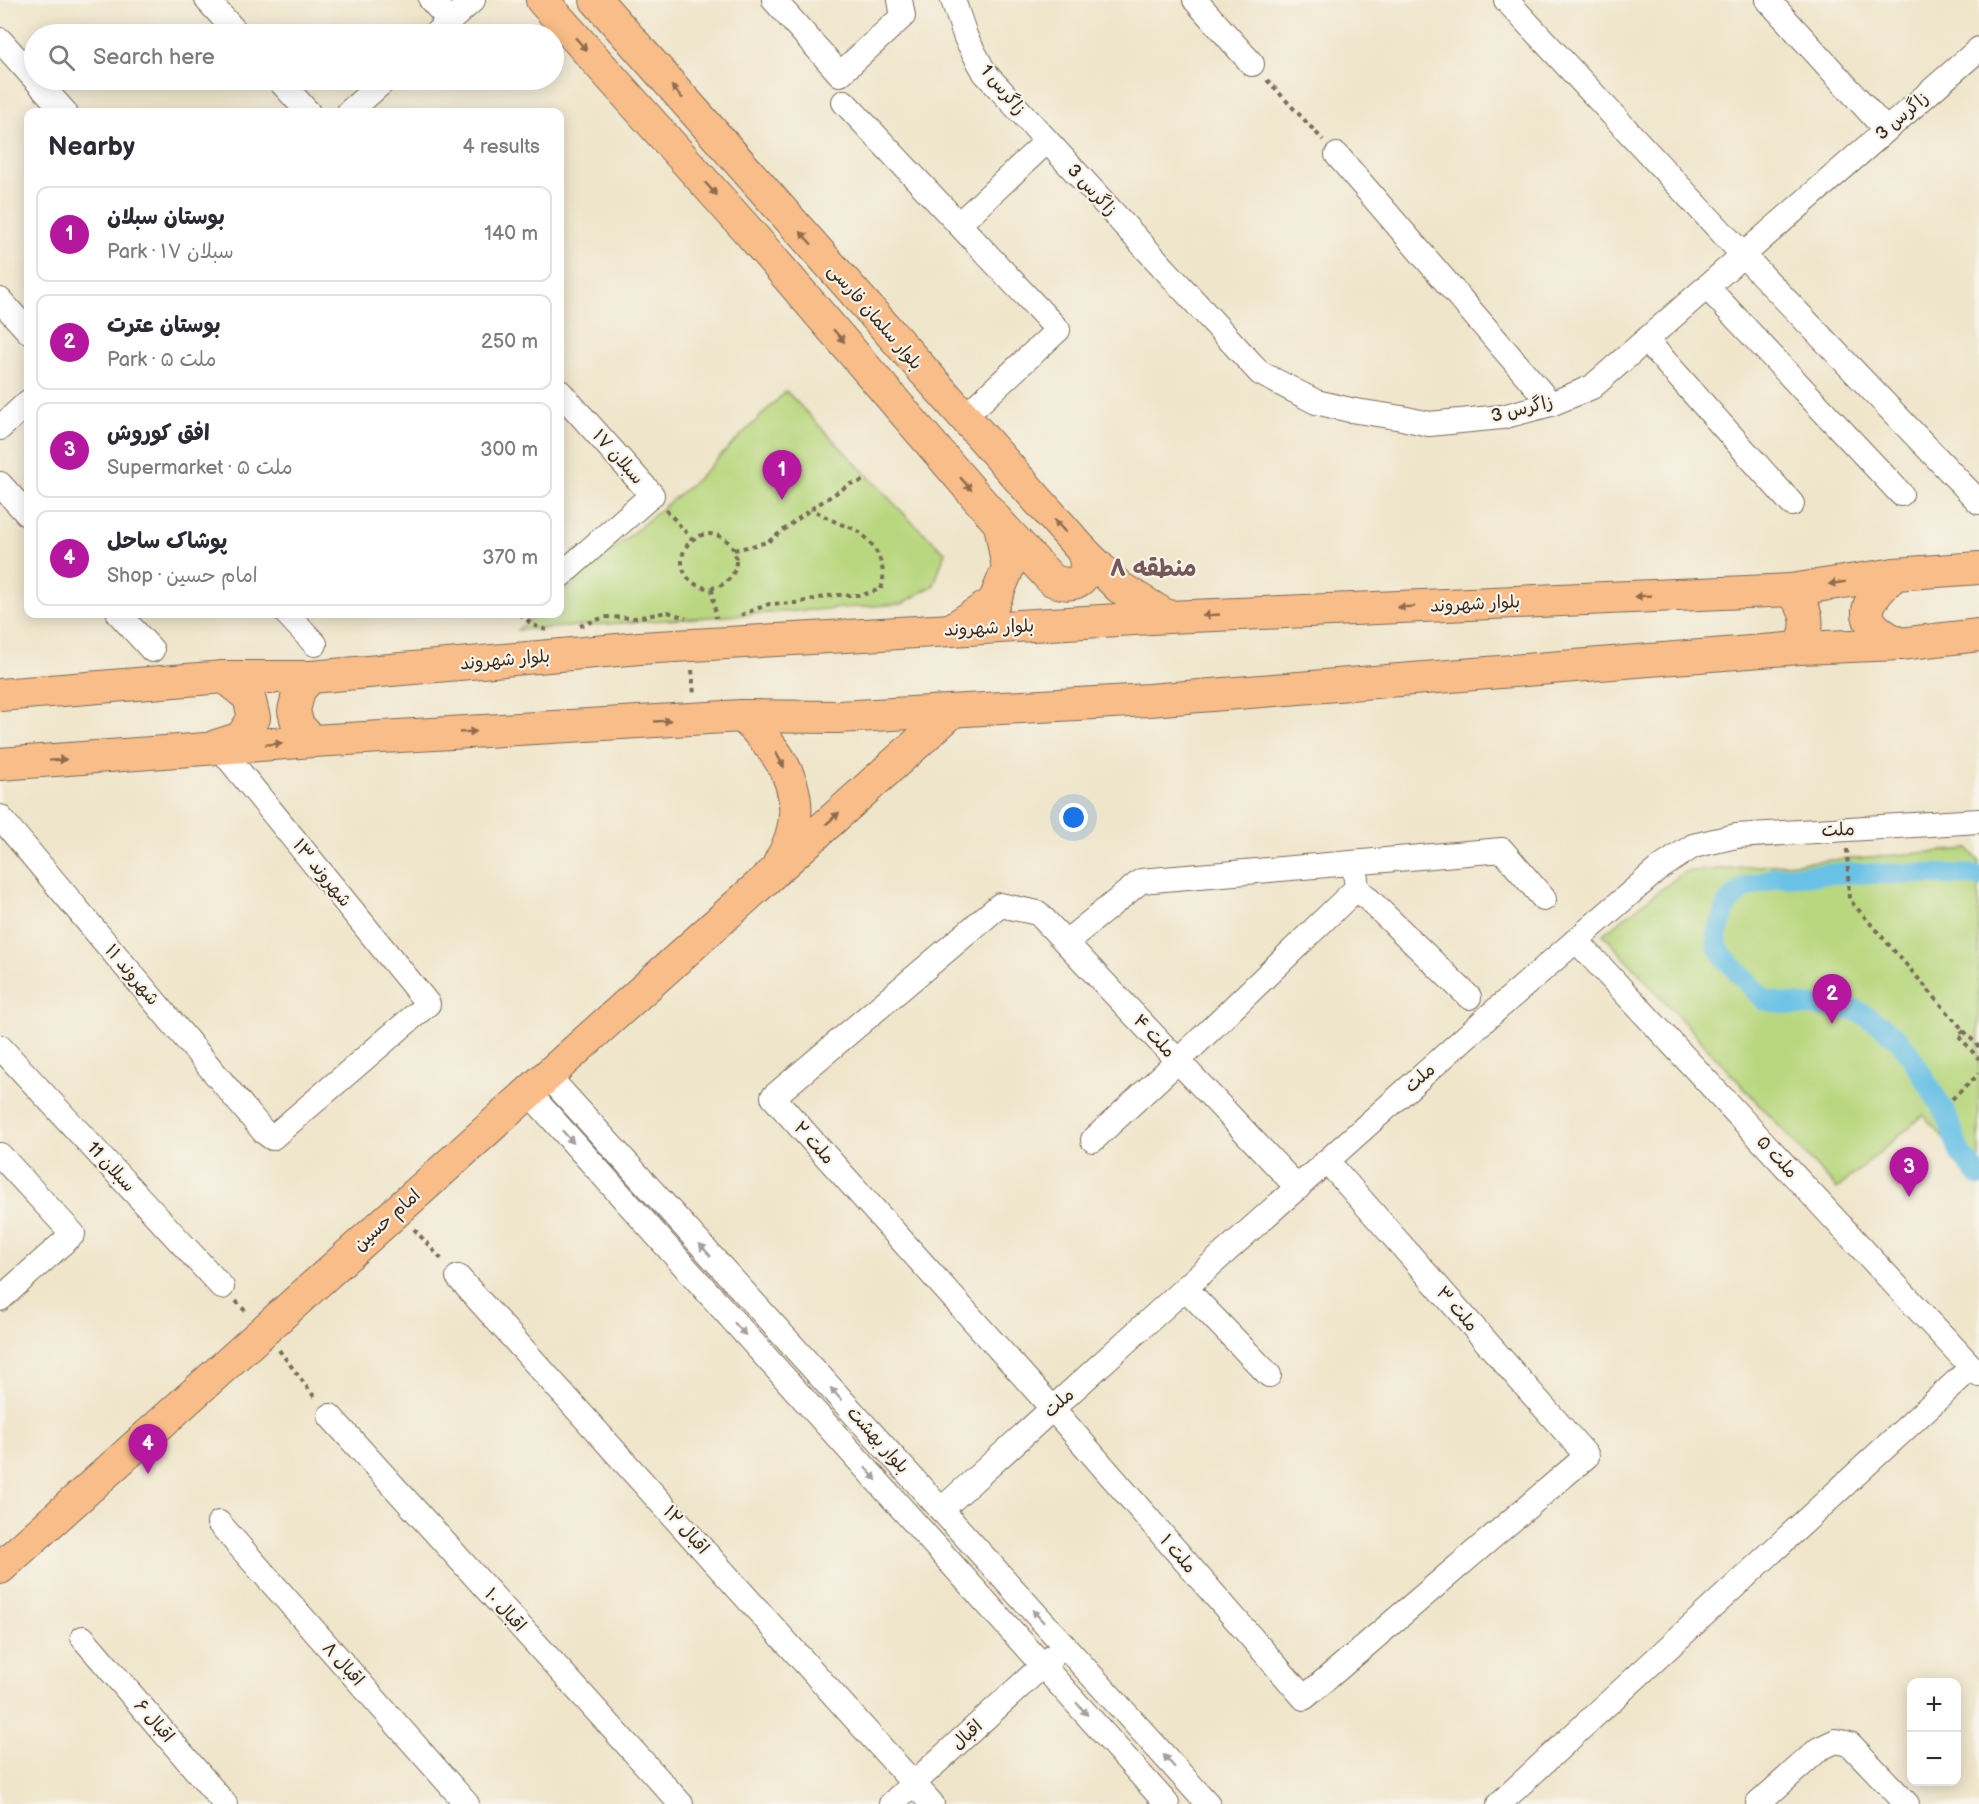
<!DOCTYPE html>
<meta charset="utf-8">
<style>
body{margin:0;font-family:"Balsamiq Sans","Playpen Sans Arabic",sans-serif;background:#f7f7f7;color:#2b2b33}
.controls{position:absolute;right:18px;bottom:18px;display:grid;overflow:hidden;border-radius:12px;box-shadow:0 3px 15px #0003}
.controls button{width:54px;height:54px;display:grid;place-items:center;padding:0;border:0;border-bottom:2px solid #e1e1e2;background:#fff;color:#2b2b33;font:30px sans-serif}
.you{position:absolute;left:1074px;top:818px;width:21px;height:21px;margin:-15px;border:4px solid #fff;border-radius:50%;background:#1a73e8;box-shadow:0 0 0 9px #1a73e833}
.badge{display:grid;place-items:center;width:39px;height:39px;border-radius:50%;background:#b5179e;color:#fff;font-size:20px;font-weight:700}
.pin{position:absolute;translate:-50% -50px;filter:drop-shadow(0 2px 3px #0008)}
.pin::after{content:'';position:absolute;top:32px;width:21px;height:18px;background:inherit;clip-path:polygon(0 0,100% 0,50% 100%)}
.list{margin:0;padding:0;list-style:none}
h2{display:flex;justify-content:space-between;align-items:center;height:78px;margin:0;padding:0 24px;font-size:26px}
h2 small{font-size:20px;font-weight:400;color:#7c7c81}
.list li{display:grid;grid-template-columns:39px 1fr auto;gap:18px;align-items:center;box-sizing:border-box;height:96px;margin:0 12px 12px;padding:0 12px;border:2px solid #e1e1e2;border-radius:12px}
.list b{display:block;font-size:22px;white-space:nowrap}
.list p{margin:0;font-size:20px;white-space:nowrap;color:#7c7c81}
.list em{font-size:20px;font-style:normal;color:#7c7c81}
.icon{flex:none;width:33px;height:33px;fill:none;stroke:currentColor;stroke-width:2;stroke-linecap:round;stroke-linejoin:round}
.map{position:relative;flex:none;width:1979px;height:1804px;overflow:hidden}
.search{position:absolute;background:#fff;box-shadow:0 3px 15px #0003;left:24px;top:24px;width:540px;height:66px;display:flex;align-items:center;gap:15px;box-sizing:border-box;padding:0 21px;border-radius:33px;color:#7c7c81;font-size:22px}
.panel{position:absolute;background:#fff;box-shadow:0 3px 15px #0003;left:24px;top:108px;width:540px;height:510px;border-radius:12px}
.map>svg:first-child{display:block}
</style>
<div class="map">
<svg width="1979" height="1804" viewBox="0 0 1979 1804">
<rect width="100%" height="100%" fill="#f7f3e8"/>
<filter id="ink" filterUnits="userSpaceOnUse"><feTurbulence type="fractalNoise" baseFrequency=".0167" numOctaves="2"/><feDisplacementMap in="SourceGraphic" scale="12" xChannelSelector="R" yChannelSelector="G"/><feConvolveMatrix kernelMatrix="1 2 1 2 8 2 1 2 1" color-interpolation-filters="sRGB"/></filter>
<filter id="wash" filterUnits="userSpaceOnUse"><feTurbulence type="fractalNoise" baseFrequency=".008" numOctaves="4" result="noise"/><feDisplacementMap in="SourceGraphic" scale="24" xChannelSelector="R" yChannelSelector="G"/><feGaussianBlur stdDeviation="1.35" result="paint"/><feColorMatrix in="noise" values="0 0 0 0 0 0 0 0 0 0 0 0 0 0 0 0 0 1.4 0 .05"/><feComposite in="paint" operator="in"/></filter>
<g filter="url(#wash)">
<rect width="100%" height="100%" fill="#efe5ca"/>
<!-- green -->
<g fill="#b8d77e" stroke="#7a804e" stroke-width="1.5">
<path d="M786,391L911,521L945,552L934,585L902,604L517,630L537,614H560V594L696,480Z"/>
<path d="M1968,849L1979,861V1176L1923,1115L1837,1189L1603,934L1684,872Z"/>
</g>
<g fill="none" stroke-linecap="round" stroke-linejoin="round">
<!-- canal -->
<path stroke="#69c1e6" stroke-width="21" d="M1979,877L1971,875L1840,873L1777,877L1744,888L1727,904L1717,934V946L1724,957L1764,1000L1787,1004L1856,1010L1879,1024L1897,1038L1909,1053L1947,1116L1960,1153L1979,1176"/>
</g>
</g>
<g filter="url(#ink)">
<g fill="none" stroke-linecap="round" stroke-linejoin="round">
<defs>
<g id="minor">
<path d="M207,0L238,34"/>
<path d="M431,0L450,21"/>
<path d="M774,0L840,74L903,16L900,0"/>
<path d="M953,0L966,38L985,73L1260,373L1316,402L1350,410L1402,418L1429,424L1502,417L1551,404L1592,387L1979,49"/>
<path d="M1195,0L1252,64"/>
<path d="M1506,0L1743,255L1979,502"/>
<path d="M1768,0L1886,130"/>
<path d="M435,34L473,0"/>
<path d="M0,40L34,78"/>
<path d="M36,80L65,112"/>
<path d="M279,80L308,112"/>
<path d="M844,102L1058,330L963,418"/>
<path d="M349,112L385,80"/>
<path d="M1337,155L1551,404"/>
<path d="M959,224L1047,141"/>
<path d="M1707,287L1901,494"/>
<path d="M0,300L28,331"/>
<path d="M1646,340L1792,504"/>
<path d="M560,392L652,495L560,576"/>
<path d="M0,428L28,402"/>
<path d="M0,484L28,515"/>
<path d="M119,614L152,650"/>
<path d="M287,614L315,644"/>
<path d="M0,817L264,1132L272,1138L428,1004L220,748"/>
<path d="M1357,888L1469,997"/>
<path d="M1576,940L1979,1375"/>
<path d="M1066,942L1141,881L1502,850L1544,899"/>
<path d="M0,1047L222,1287"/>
<path d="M548,1076L1208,1804"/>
<path d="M529,1093L1167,1804"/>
<path d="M1093,1140L1178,1061L1357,888L1354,863"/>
<path d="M0,1155L73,1234L0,1299"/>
<path d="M1298,1188L1038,913L1000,905L773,1097L1053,1409L1304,1698L1587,1456L1327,1161"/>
<path d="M458,1277L932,1804"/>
<path d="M1185,1288L1269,1375"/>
<path d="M330,1416L681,1804"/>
<path d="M941,1510L1185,1288L1488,1017L1657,870L1693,846L1736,836L1979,821"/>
<path d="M219,1523L467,1804"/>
<path d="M83,1638L225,1804"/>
<path d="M891,1804L1053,1656"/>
<path d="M1499,1804L1972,1367"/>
<path d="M1758,1804L1819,1749L1836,1741L1850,1744L1907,1804"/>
</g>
<g id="major">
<path d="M542,0L749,232L1000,524L1008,568L994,602L952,629"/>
<path d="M596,0L1082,550L1119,587L1168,617"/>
<path d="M1000,524L1052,580C1077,591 1094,576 1082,550"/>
<path d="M1895,574C1863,604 1853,621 1900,644"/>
<path d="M1791,590C1807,610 1812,623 1800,648"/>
<path d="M311,677L299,690L294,711L298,726L313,741"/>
<path d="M0,695L224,677H311L640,648L951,630L1168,617L1791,590L1895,574L1979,568"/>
<path d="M742,716C787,757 815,804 779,863"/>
<path d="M216,746L241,738L254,718L249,697L224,677"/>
<path d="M0,764L313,741L742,716L838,717L1149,700L1800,648L1900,644L1979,635"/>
<path d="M0,1568L953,711"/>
</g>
</defs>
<!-- minor casing -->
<use href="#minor" stroke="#7a6b5a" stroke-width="26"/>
<!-- major casing -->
<use href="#major" stroke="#7a6b5a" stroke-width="34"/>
<!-- path -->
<g stroke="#7a6b5a" stroke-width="4" stroke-dasharray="4.5 4.5" stroke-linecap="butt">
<path d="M1267,80L1323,140"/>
<path d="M666,510L692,539"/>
<circle cx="709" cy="561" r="27"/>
<path d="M734,550L768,542L811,509L850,484L863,481"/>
<path d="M712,589L716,618"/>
<path d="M520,614L533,625L547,630"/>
<path d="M741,615L769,604L796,603L834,595H862L881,589C888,570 877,547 862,534C855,528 844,526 836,522C827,518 819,513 811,509"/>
<path d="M580,626L605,617L635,618L668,612L686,618"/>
<path d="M692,670L694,695"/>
<path d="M1847,849L1849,899L1964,1031L1958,1035L1979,1059"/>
<path d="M1964,1031L1979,1047"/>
<path d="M1952,1099L1979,1074"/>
<path d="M414,1229L443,1261"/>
<path d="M236,1301L247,1313"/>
<path d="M279,1350L316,1399"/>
</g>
<!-- minor -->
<use href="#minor" stroke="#fff" stroke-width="24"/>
<!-- major -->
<use href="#major" stroke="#f8bd88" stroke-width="32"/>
</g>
<!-- one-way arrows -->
<defs><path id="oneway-solid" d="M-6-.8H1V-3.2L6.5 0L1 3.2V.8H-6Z" transform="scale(1.5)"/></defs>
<g fill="#906c4e">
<use href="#oneway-solid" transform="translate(581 44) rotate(48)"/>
<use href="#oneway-solid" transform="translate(677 92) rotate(-131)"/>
<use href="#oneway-solid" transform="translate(711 189) rotate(48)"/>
<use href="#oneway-solid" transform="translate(806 238) rotate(-131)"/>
<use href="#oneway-solid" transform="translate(839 336) rotate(49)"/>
<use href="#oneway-solid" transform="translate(966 484) rotate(49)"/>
<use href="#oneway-solid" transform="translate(1060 526) rotate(-132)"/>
<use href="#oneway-solid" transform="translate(1837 583) rotate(171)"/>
<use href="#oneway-solid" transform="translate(1643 596) rotate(177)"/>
<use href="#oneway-solid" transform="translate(1406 607) rotate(177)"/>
<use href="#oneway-solid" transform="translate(1211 615) rotate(177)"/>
<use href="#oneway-solid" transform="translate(663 721) rotate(-3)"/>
<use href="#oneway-solid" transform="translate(468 732) rotate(-3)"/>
<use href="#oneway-solid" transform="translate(274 744) rotate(-4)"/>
<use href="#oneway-solid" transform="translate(58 760) rotate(-4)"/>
<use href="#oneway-solid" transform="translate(780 760) rotate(61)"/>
<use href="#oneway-solid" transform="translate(833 818) rotate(-42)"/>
</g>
<g fill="#a79f9a">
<use href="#oneway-solid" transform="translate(568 1137) rotate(48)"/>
<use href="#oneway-solid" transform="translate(705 1250) rotate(-132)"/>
<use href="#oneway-solid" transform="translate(740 1329) rotate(48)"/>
<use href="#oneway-solid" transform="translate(836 1394) rotate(-132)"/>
<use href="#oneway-solid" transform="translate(871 1474) rotate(48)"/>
<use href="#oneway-solid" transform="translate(1038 1616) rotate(-132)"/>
<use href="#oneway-solid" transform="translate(1082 1709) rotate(48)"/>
<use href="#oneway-solid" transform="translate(1169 1761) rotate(-132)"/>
</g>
</g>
<g text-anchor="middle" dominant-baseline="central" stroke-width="4.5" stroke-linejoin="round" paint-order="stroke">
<!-- street labels -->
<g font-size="18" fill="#3b2a1e" stroke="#f7f3e8">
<text transform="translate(1003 90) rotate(50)">زاگرس 1</text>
<text transform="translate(1902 116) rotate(-41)">زاگرس 3</text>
<text transform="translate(1092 190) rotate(47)">زاگرس 3</text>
<text transform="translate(875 317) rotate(49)">بلوار سلمان فارسی</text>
<text transform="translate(1522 409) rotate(-14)">زاگرس 3</text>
<text transform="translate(618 457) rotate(48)">سبلان ۱۷</text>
<text transform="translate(1475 604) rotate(-3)">بلوار شهروند</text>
<text transform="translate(989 628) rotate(-3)">بلوار شهروند</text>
<text transform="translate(505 660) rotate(-5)">بلوار شهروند</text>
<text transform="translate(1838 830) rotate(-3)">ملت</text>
<text transform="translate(322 873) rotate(51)">شهروند ۱۳</text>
<text transform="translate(132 975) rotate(50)">شهروند ۱۱</text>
<text transform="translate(1154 1036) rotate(47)">ملت ۴</text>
<text transform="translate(1420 1078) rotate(-42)">ملت</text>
<text transform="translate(814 1143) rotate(48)">ملت ۲</text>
<text transform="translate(1777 1157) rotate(47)">ملت ۵</text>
<text transform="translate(111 1167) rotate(47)">سبلان 11</text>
<text transform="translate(387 1220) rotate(-42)">امام حسین</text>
<text transform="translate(1457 1309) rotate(49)">ملت ۳</text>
<text transform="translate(1059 1403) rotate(-42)">ملت</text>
<text transform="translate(878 1440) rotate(48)">بلوار بهشت</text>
<text transform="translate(686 1530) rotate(48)">اقبال ۱۲</text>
<text transform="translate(1178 1554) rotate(49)">ملت ۱</text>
<text transform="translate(505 1610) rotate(48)">اقبال ۱۰</text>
<text transform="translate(343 1664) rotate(48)">اقبال ۸</text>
<text transform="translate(154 1721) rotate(49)">اقبال ۶</text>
<text transform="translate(967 1735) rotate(-42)">اقبال</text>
</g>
<!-- district labels -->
<g font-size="24" font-weight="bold" fill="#75585a" stroke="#f7f3e8">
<text x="1153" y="568">منطقه ۸</text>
</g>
</g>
</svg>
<div class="controls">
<button>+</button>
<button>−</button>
</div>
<div class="you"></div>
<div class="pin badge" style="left:782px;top:500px">1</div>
<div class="pin badge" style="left:1832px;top:1024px">2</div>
<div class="pin badge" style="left:1909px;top:1197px">3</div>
<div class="pin badge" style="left:148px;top:1474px">4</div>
<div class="search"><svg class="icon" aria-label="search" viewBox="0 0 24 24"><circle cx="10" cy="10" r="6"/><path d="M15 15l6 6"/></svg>Search here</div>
<section class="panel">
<h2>Nearby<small>4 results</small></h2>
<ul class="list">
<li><span class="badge">1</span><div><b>بوستان سبلان</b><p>Park · سبلان ۱۷</p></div><em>140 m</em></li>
<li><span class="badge">2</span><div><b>بوستان عترت</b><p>Park · ملت ۵</p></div><em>250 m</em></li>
<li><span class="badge">3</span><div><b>افق کوروش</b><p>Supermarket · ملت ۵</p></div><em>300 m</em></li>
<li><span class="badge">4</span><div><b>پوشاک ساحل</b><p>Shop · امام حسین</p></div><em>370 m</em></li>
</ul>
</section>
</div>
